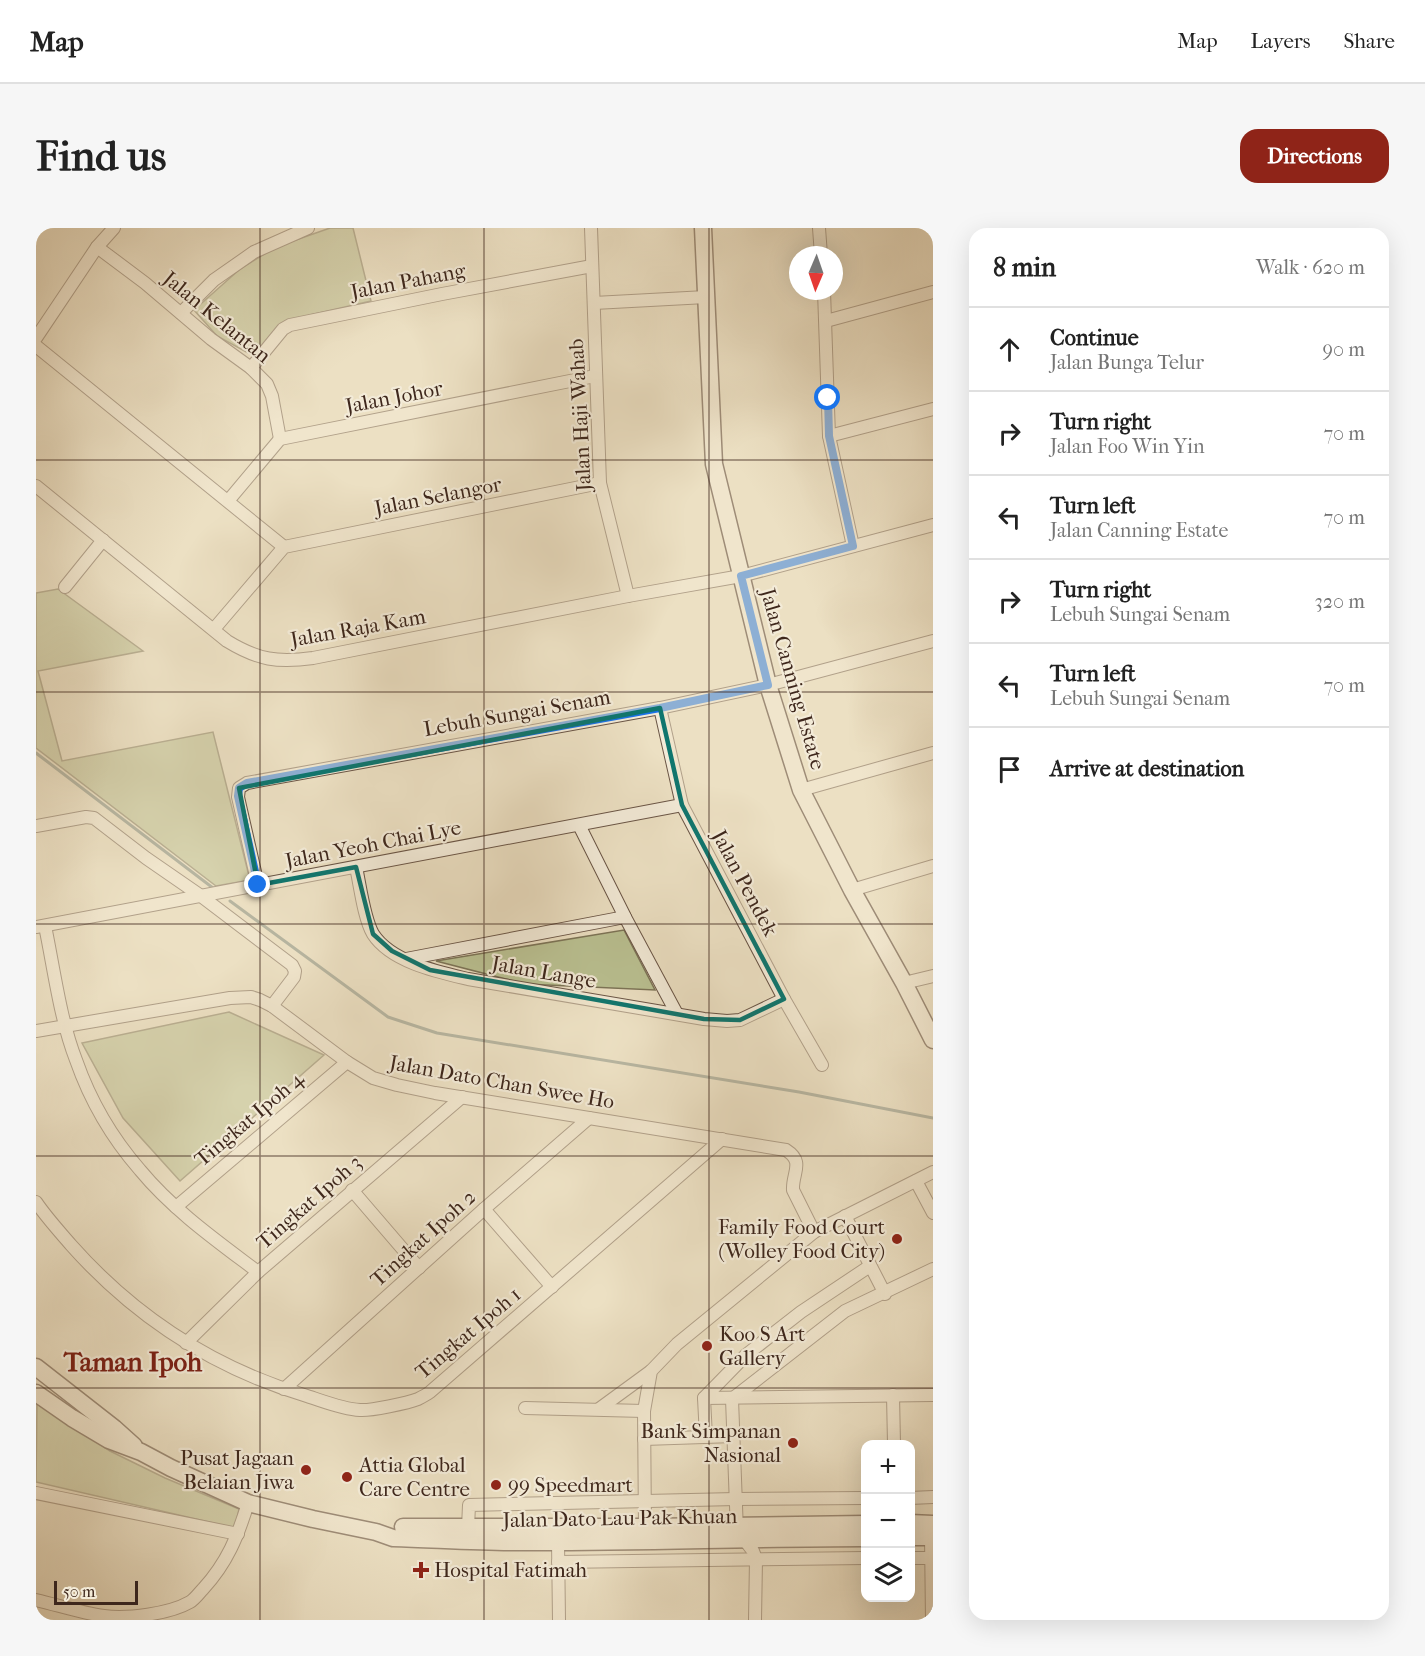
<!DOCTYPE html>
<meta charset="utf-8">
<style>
body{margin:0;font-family:"IM FELL French Canon",serif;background:#f6f6f6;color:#222}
.controls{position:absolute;right:18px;bottom:18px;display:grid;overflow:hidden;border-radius:12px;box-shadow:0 6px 24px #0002}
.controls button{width:54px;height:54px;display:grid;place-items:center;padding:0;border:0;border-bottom:2px solid #e0e0e0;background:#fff;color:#222;font:30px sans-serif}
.compass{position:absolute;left:753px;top:18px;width:54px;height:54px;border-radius:50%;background:#fff;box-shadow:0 6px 24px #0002;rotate:182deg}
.scale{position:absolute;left:18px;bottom:15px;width:84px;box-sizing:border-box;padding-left:6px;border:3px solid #3e271c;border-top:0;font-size:16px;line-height:21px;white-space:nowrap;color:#3e271c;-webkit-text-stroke:4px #f3ebd8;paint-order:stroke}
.stop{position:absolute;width:18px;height:18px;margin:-14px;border:4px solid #1a73e8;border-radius:50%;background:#fff}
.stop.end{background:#1a73e8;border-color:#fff;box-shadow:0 2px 6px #0008}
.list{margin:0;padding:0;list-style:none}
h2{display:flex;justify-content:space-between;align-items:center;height:78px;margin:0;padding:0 24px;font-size:26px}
h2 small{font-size:20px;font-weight:400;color:#767676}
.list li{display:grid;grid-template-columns:39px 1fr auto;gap:18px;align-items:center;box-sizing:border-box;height:84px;padding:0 24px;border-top:2px solid #e0e0e0}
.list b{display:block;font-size:22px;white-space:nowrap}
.list p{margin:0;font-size:20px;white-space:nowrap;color:#767676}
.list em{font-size:20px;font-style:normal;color:#767676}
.icon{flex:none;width:33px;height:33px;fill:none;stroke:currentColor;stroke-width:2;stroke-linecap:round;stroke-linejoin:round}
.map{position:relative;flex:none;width:897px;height:1392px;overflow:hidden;border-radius:18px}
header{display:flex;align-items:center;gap:36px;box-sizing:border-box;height:84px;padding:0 30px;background:#fff;border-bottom:2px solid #e0e0e0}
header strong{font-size:28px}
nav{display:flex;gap:33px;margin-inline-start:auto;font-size:21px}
.intro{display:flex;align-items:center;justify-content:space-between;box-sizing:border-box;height:144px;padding:0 36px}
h1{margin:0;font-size:42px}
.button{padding:15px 27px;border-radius:18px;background:#8f2418;color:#fff;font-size:21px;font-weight:700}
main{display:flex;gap:36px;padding:0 36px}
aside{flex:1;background:#fff;border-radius:18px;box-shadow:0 6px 24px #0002}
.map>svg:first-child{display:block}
</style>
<header>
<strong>Map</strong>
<nav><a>Map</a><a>Layers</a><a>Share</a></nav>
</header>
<div class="intro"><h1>Find us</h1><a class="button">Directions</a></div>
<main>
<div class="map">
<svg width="897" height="1392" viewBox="0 0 897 1392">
<rect width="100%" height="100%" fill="#ece0c3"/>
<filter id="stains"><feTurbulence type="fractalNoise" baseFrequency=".00333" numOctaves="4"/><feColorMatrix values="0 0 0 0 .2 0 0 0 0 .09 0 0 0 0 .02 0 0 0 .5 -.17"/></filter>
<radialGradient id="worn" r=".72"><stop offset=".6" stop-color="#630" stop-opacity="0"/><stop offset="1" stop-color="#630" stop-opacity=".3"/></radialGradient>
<!-- green -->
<g fill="#bac192" stroke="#7c7457" stroke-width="1.5">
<path d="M294,0H317L335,73L274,87L244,97L228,117L212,125L181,108L158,82L204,41L240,19Z"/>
<path d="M22,361L107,423L2,443L26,533L177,504L214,652L180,658L0,520V365Z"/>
<path d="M588,702L619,762L489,756L400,733Z"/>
<path d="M193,784L288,827L144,953L87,890L46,815Z"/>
<path d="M1,1174L74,1223L129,1250L203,1281L199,1300L0,1254Z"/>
</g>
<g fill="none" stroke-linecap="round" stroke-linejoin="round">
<!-- stream -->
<g stroke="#758177" stroke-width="3">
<path d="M0,525L177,660"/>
<path d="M194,673L352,789L401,805L763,864L897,890"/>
</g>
<defs>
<g id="street">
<path d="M555,0L564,255L592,368"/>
<path d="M783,0L785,27"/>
<path d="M61,19L109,55L175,111L215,140L231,156L236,168L244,211"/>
<path d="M788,63L793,208L817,318"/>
<path d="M558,75L670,69"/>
<path d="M145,85L178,52L218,24L272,0"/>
<path d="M790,93L897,64"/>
<path d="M0,110L61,19L78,0"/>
<path d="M0,118L248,319"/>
<path d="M215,140L247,101L254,97L406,66L556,38"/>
<path d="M793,208L897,181"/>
<path d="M0,258L191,413C222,432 242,435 277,430L592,368L705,348L897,297"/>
<path d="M192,273L244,211L559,148"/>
<path d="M29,359L67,312"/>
<path d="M178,401L248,319L564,255"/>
<path d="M624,480L646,577L748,771L786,837"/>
<path d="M765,562L897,525"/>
<path d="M543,597L589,689L641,786"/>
<path d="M0,598L50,589L58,590L110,630L165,668L256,737L259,743L258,749L236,778"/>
<path d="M320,639C324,657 328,691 337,706C355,734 402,744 432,751L668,791L691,793L704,792L748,771"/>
<path d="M222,657L202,569L203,560L211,555L624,480L732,457L897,413"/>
<path d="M816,662L897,638"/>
<path d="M9,698C18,741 24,791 40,832C54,872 76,910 104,942C137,982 181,1013 222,1044"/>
<path d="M0,699L646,577"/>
<path d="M370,731L589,689"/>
<path d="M868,755L897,748"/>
<path d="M0,803L194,770L215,769L224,772L236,778L311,834L337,850L361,857L399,865L553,890L750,922C769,934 756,945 757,962L778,1004"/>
<path d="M880,953L897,985"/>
<path d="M316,962L383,1040"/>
<path d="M0,974C10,989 23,1003 35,1017C99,1089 177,1140 271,1168C287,1173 306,1181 324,1182C334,1183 372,1175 382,1171C386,1169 390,1167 394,1164L686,911"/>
<path d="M140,979L311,834"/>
<path d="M448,981L516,1059"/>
<path d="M809,988L849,1066"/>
<path d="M150,1115L222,1044L426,869"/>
<path d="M248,1161L448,981L553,890"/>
<path d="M857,1167L858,1216"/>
<path d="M668,1170L897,1167"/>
<path d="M696,1171L809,1083L897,1041"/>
<path d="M696,1171L701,1304"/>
<path d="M489,1180L608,1183"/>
<path d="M563,1181L615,1143"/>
<path d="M670,1209L668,1170L710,1127L765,1084L834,1038"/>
<path d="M608,1211L698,1208"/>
<path d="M0,1265L202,1306"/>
<path d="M874,1270L897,1269"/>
<path d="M432,1300L433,1277L700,1271L830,1270"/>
<path d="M607,1306L609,1299L608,1183L615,1143L641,1116L778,1004L897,944"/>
<path d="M889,1308L895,1309L896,1392"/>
<path d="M519,1309L522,1314L523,1392"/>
<path d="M707,1310L717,1323L720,1331L719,1392"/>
<path d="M874,1330H897"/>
<path d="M522,1334L830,1330"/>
<path d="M0,1372C22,1377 45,1385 68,1388C91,1391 133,1386 154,1374C159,1371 163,1365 167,1361C191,1335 202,1308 212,1275"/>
</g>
<g id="secondary">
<path d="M667,0L678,236L732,457L765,562L816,662L868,755L897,812"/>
<path d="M0,1139L78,1200L98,1218"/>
<path d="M0,1165L36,1190L73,1212L105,1224L135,1240L212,1275L277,1291L340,1304L357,1310C396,1311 435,1314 475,1314C593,1315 711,1310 830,1310"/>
<path d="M874,1295L897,1296"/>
<path d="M367,1299H609L830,1296"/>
<path d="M874,1309H897"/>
</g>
</defs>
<!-- street casing -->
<use href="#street" stroke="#6a5546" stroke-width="14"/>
<!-- secondary casing -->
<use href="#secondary" stroke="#3e271c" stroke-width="19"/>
<!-- street -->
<use href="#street" stroke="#f3ebd8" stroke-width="12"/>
<!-- secondary -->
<use href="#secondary" stroke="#f3ebd8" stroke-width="16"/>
</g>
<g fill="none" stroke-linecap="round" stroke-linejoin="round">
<!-- route -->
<path stroke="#1a73e8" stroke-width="8" d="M222,657L202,568L203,560L211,555L624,480L732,457L705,348L817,318L793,208L792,170"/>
</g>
<!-- marked area -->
<path d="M0 0H897V1392H0ZM624,480L646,577L748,771L704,792L668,791L394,742L356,723L337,706L320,639L222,657L203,560Z" fill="#ece0c3" fill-opacity=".55" fill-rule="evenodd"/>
<path fill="none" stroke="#0f766e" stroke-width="4.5" stroke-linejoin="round" d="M624,480L646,577L748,771L704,792L668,791L394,742L356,723L337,706L320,639L222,657L203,560Z"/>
<!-- grid -->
<path fill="none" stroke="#3e271c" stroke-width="1.5" stroke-opacity="0.55" d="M224,0V1392M448,0V1392M673,0V1392M0,232H897M0,464H897M0,696H897M0,928H897M0,1160H897"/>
<!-- markers -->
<g fill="#8f2418" stroke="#f3ebd8" stroke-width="2">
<circle cx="861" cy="1011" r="6"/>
<circle cx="671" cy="1118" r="6"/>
<circle cx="757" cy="1215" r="6"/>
<circle cx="270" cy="1242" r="6"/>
<circle cx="311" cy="1249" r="6"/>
<circle cx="460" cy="1257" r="6"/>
<path d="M382 1333h6v6h6v6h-6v6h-6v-6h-6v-6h6z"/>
</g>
<g text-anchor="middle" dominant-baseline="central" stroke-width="4.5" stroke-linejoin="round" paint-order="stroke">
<!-- street labels -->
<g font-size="21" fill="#3e271c" stroke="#f3ebd8">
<text transform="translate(372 53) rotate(-11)">Jalan Pahang</text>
<text transform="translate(181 89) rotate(39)">Jalan Kelantan</text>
<text transform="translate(358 169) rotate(-11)">Jalan Johor</text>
<text transform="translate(544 187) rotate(-93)">Jalan Haji Wahab</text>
<text transform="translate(402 268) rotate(-11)">Jalan Selangor</text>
<text transform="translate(322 400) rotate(-10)">Jalan Raja Kam</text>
<text transform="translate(757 451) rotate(74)">Jalan Canning Estate</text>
<text transform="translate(481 485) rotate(-10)">Lebuh Sungai Senam</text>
<text transform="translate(337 616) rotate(-11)">Jalan Yeoh Chai Lye</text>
<text transform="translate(709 655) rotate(62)">Jalan Pendek</text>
<text transform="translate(508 744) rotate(10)">Jalan Lange</text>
<text transform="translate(466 854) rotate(10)">Jalan Dato Chan Swee Ho</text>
<text transform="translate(213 891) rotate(-40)">Tingkat Ipoh 4</text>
<text transform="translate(273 974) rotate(-41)">Tingkat Ipoh 3</text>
<text transform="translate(387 1010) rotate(-42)">Tingkat Ipoh 2</text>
<text transform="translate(432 1105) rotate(-40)">Tingkat Ipoh 1</text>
<text transform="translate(584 1290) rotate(-1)">Jalan Dato Lau Pak Khuan</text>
</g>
<!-- poi labels -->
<g font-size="21" fill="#3e271c" stroke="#f3ebd8" text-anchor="start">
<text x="849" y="999" text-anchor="end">Family Food Court<tspan x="849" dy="24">(Wolley Food City)</tspan></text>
<text x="683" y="1106">Koo S Art<tspan x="683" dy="24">Gallery</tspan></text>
<text x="745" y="1203" text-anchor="end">Bank Simpanan<tspan x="745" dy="24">Nasional</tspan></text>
<text x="258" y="1230" text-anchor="end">Pusat Jagaan<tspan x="258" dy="24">Belaian Jiwa</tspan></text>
<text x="323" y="1237">Attia Global<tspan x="323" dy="24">Care Centre</tspan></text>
<text x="472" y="1257">99 Speedmart</text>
<text x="398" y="1342">Hospital Fatimah</text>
</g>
<!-- district labels -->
<g font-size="27" font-weight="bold" fill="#7a1f14" stroke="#f3ebd8">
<text x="97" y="1134">Taman Ipoh</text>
</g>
</g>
<rect width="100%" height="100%" filter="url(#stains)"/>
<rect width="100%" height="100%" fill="url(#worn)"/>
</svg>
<div class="controls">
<button>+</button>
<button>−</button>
<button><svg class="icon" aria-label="layers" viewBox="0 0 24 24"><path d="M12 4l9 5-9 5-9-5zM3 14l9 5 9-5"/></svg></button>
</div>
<svg class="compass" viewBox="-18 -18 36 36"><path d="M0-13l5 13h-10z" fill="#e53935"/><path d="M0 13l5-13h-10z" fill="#767676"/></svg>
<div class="scale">50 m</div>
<div class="stop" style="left:792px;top:170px"></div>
<div class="stop end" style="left:222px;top:657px"></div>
</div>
<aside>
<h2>8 min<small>Walk · 620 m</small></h2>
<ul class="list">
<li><svg class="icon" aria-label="ahead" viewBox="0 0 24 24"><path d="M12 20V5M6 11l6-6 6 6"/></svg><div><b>Continue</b><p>Jalan Bunga Telur</p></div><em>90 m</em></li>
<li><svg class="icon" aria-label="right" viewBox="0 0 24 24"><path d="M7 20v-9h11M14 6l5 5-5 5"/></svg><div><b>Turn right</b><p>Jalan Foo Win Yin</p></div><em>70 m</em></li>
<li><svg class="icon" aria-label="left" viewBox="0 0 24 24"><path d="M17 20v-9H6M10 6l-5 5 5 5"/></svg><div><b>Turn left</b><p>Jalan Canning Estate</p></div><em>70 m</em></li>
<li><svg class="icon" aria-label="right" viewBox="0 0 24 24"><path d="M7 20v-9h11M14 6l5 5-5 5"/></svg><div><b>Turn right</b><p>Lebuh Sungai Senam</p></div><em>320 m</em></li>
<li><svg class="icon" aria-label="left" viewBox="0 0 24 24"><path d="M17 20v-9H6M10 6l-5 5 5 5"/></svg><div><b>Turn left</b><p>Lebuh Sungai Senam</p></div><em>70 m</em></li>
<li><svg class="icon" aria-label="arrive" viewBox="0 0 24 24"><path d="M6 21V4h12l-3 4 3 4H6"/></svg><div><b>Arrive at destination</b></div></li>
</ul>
</aside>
</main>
